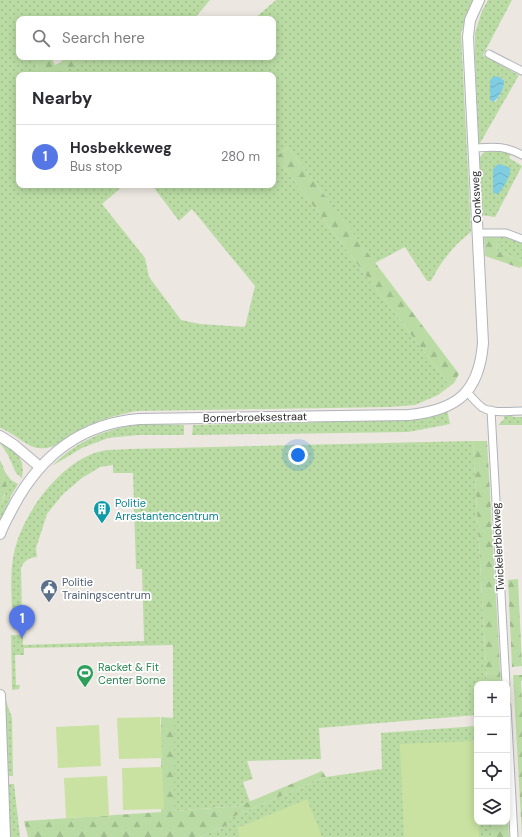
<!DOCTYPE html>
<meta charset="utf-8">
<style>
body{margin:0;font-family:"DM Sans",sans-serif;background:#f7f7f7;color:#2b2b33}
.controls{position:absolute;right:12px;bottom:12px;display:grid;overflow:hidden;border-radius:8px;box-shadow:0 2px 10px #0003}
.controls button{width:36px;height:36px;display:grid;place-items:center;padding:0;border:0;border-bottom:1px solid #e1e1e2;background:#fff;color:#2b2b33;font:20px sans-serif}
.you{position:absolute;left:298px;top:455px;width:14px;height:14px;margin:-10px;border:3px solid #fff;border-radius:50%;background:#1a73e8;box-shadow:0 0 0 6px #1a73e833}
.badge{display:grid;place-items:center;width:26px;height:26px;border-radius:50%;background:#5477e5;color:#fff;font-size:13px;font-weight:700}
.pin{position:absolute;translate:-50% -33px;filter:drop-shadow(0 1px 2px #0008)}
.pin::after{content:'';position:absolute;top:21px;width:14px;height:12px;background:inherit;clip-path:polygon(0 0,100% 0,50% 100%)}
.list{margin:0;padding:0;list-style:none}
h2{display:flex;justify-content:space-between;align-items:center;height:52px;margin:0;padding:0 16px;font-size:17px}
h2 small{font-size:13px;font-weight:400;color:#7c7c81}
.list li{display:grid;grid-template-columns:26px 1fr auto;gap:12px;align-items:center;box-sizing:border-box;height:64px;padding:0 16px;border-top:1px solid #e1e1e2}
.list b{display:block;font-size:15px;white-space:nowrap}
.list p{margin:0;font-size:13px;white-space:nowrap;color:#7c7c81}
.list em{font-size:13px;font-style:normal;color:#7c7c81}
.icon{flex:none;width:22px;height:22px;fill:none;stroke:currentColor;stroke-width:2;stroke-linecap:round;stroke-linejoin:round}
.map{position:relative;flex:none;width:522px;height:837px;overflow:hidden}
.search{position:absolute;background:#fff;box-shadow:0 2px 10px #0003;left:16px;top:16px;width:260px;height:44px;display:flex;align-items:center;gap:10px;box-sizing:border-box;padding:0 14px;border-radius:8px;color:#7c7c81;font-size:15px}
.panel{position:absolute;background:#fff;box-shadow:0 2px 10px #0003;left:16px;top:72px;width:260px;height:116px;border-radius:8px}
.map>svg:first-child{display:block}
</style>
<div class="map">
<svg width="522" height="837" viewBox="0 0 522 837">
<defs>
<pattern id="grass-dots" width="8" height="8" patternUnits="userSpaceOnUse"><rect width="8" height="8" fill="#badca4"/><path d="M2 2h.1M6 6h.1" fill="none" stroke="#a0bd8d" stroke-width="1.8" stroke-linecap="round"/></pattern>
<pattern id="forest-firs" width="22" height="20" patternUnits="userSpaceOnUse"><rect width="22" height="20" fill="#badca4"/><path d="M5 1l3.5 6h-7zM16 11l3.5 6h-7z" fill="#a0bd8d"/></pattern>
<pattern id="water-waves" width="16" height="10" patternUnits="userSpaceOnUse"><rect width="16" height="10" fill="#80cce1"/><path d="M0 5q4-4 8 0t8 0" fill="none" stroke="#6fafc1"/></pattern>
</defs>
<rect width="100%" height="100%" fill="#ece7e1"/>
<!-- grass -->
<g fill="url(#grass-dots)" fill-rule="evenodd">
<path d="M0,0H210L194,19H19V57H39L37,63L38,75H19V185H124L102,204L145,258L149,277L181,320L200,324L245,327L255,286L192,209L179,221L152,185H273V75L60,74L87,57H207L209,59L211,57H273V19H254L276,0H474L469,8L461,33L471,232C454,245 441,261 431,281H427L405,247L375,263L288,147L276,157L450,386L438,395L415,405L389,407L136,411C118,415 101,419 85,427C70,434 56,451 38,448C27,447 13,432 0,428Z"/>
<path d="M488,0H512L483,55L519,75L479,145L475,61V33L482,11ZM502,78L504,80C505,88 500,96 495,102L490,100V80Z"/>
<path d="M486,150H506L511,153L509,158L522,166L495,217L481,215L479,158Z"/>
<path d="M500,236L522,241V261L498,251L496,248Z"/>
<path d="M447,410L450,424L408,432L192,435L193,425L368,421L424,417Z"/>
<path d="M504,414H511L513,417H522V425H498L504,419Z"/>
<path d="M184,425V435H138L108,438L82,448L52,466C72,445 100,431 129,426C144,423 168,425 184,425Z"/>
<path d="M0,440C15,452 26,457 22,478L16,473L8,455L0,443Z"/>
<path d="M473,441L487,684H477V715L319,728L321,759L247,761L253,779L243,782L250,802L239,806L173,811V645L24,648V655H15L16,685H20L19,689L12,690L11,635H23V645L144,641L142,569H136L133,473H113V465L100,467L82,478L63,494L47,514L36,548L37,557C28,558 25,560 21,568L22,621L17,628L13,629C12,606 9,575 14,553C22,514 61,460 102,451C110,449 120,450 129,449Z"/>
<path d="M5,472L11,480L18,484L11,496L0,525V506L5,495Z"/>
<path d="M5,698L12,718L13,776H7Z"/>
<path d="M477,726V822H492L493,837H200L230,824V818L326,777L382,769L381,733Z"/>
<path d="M7,784H14L20,837H9Z"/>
</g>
<!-- forest -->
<g fill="url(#forest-firs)">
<path d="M39,57H51L55,65L61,62L64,57H87L60,75H38L37,63Z"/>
<path d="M288,147L459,374L454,383L450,386L276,157Z"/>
<path d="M484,235L500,236L496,248L498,251L522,261V266L520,268L485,256Z"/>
<path d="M473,441H487L501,684H487Z"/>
<path d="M0,460C9,477 8,489 0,506Z"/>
<path d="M518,579L522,666L512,667L508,580Z"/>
<path d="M513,675H522V681H521L522,702V837Z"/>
<path d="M161,717L174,718V811L239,806L322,771L326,777L230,818V824L200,837H28L24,821L161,812Z"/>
<path d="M507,800L509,837H493L492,822H507Z"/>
</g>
<!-- pitch -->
<g fill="#c9e2a1">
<path d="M160,717L162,758L119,759L117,718Z"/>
<path d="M99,725L101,766L58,768L56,727Z"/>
<path d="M475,741L477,822H479V837H404L400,744Z"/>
<path d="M162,767L164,809L123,810L122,768Z"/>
<path d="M107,776L109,816L66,818L64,778Z"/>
<path d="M307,799L322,837H240L237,828Z"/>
</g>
<!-- water -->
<g fill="url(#water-waves)">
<path d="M494,76L499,77L504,80C505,88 499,98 493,102L490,100V80Z"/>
<path d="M500,164L510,168C511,177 503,188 498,194L493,193V169L497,165Z"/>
</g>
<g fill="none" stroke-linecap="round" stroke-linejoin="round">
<defs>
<g id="street">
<path d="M489,54L522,71"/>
<path d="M474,148C494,147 503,145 522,155"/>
<path d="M478,233H506L522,239"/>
<path d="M467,392C472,397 477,404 483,408C493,414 511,411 522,411"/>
<path d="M491,410L506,684"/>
<path d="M507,706L514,837"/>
</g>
<g id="secondary">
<path d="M0,436L14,445L40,467"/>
<path d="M0,534C3,525 8,517 12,509C39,457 81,423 140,419L409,415C457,410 479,393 483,343L468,37L470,20L479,0"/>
<path d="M0,695L5,837"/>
</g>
</defs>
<!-- street casing -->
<use href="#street" stroke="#b1b3bb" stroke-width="9"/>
<!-- secondary casing -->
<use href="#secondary" stroke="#b1b3bb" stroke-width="12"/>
<!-- street -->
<use href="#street" stroke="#fff" stroke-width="7"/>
<!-- secondary -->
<use href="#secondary" stroke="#fff" stroke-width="10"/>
</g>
<!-- icons -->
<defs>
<symbol id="building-pin" viewBox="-11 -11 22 30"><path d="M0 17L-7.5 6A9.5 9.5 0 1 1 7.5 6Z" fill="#0f9aa8" stroke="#fff"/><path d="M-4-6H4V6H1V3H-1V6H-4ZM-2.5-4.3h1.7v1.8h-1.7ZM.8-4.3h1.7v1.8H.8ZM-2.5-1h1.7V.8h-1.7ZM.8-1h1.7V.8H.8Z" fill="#fff"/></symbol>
<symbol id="civic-pin" viewBox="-11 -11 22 30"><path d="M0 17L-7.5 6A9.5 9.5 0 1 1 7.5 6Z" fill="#5c6f8a" stroke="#fff"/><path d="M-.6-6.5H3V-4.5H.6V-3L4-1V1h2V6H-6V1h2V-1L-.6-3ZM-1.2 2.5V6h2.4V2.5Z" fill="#fff"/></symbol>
<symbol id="stadium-pin" viewBox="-11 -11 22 30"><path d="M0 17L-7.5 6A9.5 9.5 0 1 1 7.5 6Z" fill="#2e9e5b" stroke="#fff"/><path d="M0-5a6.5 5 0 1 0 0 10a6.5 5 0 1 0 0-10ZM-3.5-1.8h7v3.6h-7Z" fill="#fff"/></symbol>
</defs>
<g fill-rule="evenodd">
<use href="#building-pin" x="92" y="499" width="20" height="27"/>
<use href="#civic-pin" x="39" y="578" width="20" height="27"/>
<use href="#stadium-pin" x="75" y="663" width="20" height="27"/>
</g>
<g text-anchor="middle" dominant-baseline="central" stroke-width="3.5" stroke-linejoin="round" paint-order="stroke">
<!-- street labels -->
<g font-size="11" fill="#2c2c2c" stroke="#fff">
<text transform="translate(476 197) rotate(-93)">Oonksweg</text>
<text transform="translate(255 417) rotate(-1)">Bornerbroeksestraat</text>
<text transform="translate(498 547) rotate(-93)">Twickelerblokweg</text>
</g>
<!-- culture labels -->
<g font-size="11" fill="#0d838f" stroke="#fff" text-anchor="start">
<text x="115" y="503">Politie<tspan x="115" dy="13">Arrestantencentrum</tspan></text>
</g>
<!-- service labels -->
<g font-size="11" fill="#4e5e75" stroke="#fff" text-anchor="start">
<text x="62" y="582">Politie<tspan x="62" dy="13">Trainingscentrum</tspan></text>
</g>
<!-- leisure labels -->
<g font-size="11" fill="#27864d" stroke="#fff" text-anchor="start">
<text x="98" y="667">Racket &amp; Fit<tspan x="98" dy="13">Center Borne</tspan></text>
</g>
</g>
</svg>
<div class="controls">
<button>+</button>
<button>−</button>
<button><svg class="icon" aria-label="locate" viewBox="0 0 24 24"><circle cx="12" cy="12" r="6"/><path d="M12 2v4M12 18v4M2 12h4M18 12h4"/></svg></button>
<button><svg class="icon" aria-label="layers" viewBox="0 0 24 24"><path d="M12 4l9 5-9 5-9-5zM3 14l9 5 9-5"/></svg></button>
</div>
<div class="you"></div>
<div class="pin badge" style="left:22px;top:638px">1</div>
<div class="search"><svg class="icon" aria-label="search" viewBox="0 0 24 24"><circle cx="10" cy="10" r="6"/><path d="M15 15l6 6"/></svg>Search here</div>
<section class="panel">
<h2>Nearby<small></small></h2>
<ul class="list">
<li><span class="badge">1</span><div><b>Hosbekkeweg</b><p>Bus stop</p></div><em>280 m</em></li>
</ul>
</section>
</div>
